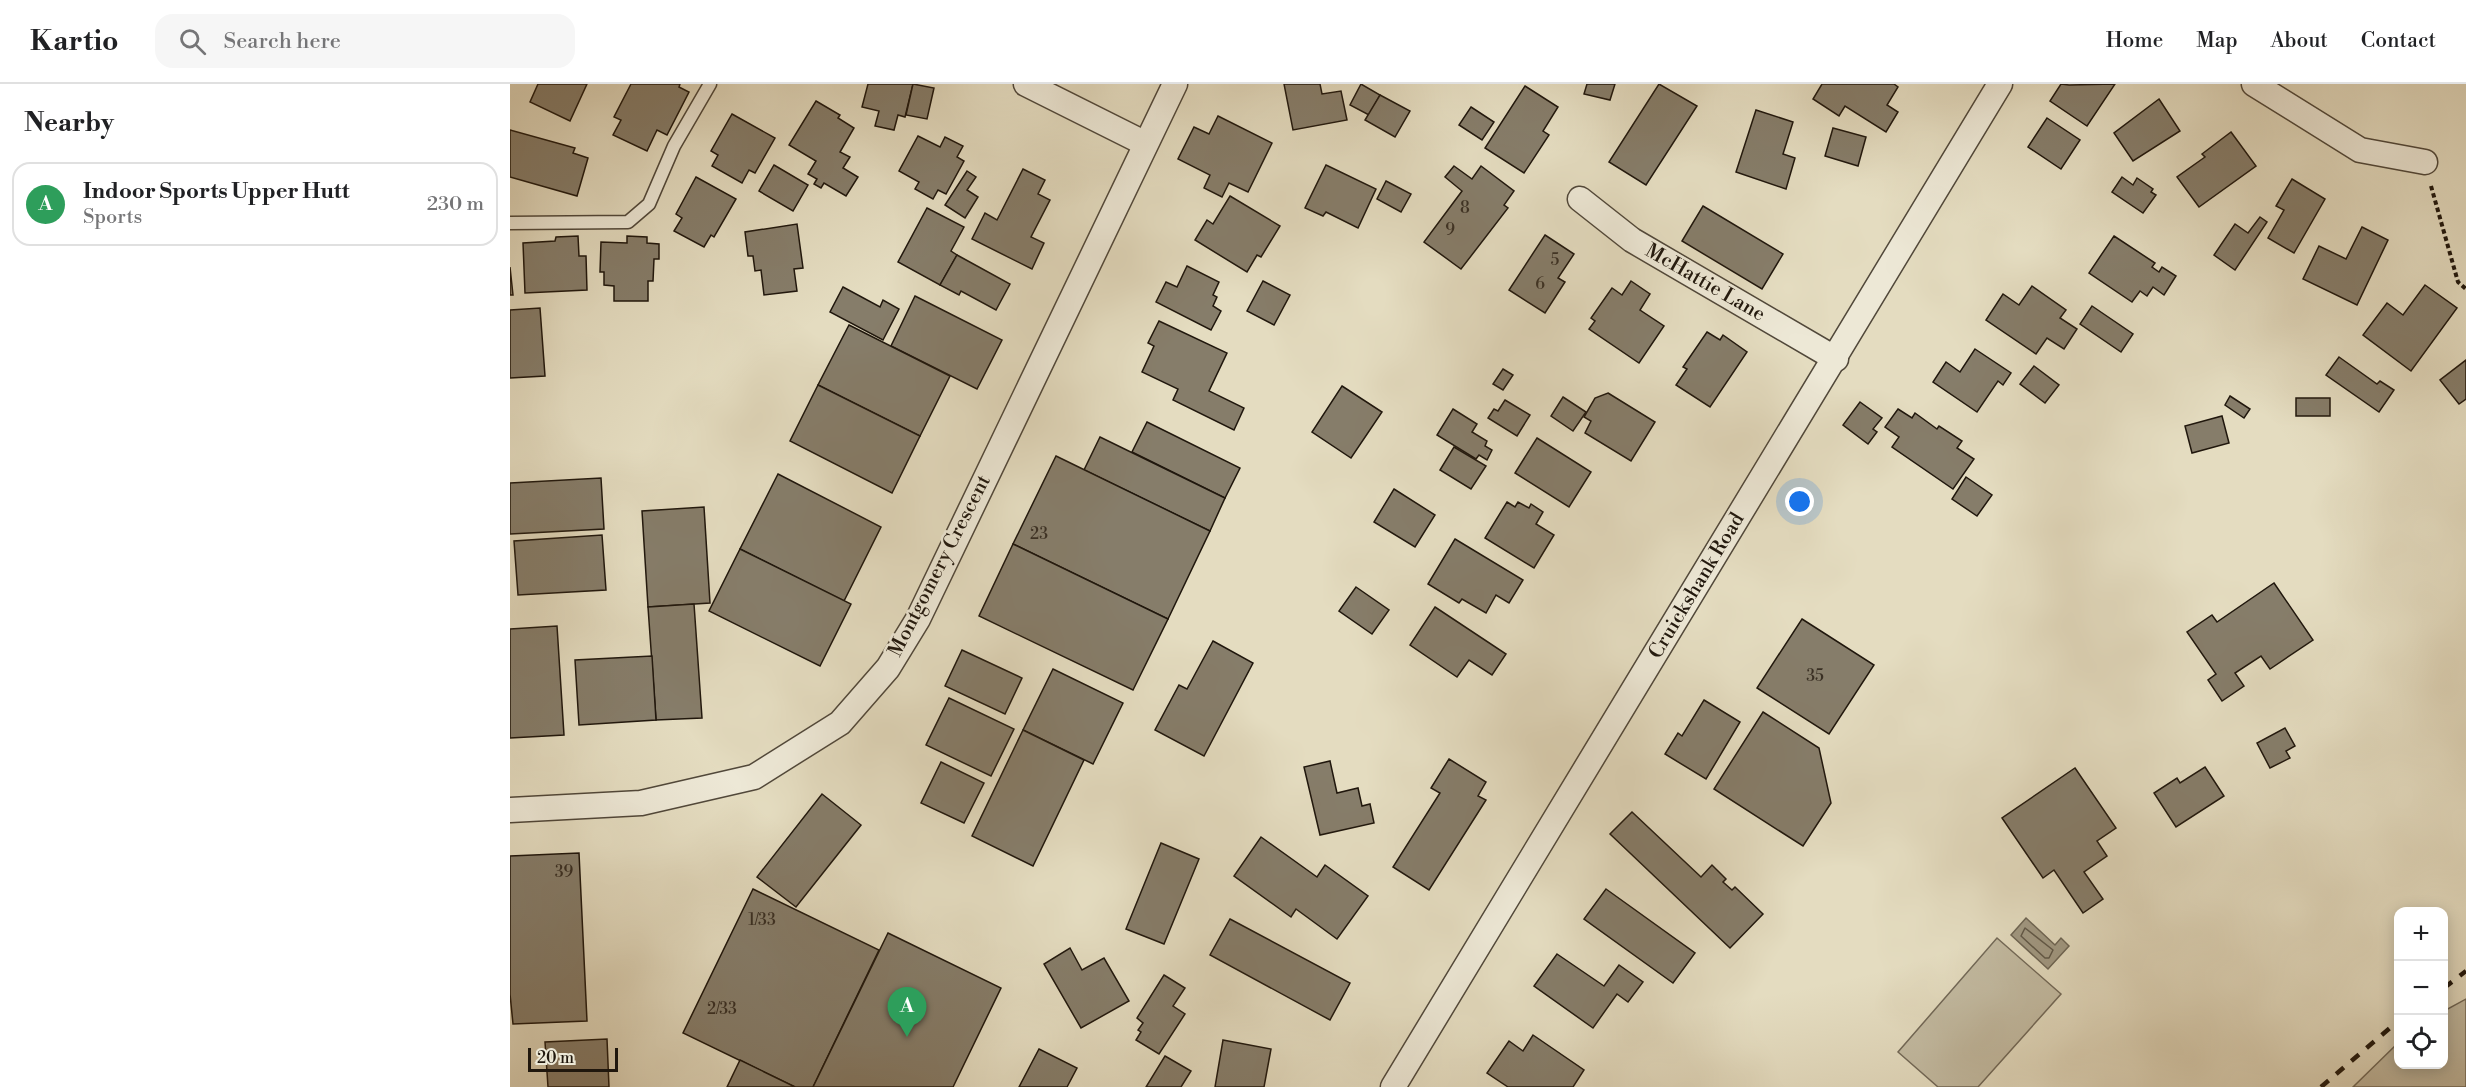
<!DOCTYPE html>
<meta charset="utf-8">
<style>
body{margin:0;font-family:"Libre Bodoni",serif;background:#f6f6f6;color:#202124}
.controls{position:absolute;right:18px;bottom:18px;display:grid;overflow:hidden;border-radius:12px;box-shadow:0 3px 15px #0003}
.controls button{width:54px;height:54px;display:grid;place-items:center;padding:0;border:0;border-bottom:2px solid #e0e0e0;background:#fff;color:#202124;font:30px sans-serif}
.scale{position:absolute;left:18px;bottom:15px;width:90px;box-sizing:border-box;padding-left:6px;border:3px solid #20170d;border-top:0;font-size:16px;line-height:21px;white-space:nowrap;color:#20170d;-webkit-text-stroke:4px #ede8d6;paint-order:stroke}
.you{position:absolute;left:1290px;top:418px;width:21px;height:21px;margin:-15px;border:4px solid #fff;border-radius:50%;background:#1a73e8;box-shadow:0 0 0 9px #1a73e833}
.badge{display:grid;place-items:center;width:39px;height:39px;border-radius:50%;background:#ea580c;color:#fff;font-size:20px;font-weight:700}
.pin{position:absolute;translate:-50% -50px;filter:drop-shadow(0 2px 3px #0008)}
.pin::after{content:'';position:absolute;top:32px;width:21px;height:18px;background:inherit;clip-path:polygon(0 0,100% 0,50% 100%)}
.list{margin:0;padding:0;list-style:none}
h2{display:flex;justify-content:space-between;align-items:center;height:78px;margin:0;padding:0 24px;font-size:26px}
h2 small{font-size:20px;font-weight:400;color:#757577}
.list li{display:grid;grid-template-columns:39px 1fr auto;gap:18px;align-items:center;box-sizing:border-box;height:84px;margin:0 12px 12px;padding:0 12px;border:2px solid #e0e0e0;border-radius:18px}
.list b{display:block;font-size:22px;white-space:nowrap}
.list p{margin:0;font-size:20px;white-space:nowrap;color:#757577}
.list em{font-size:20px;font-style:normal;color:#757577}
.icon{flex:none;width:33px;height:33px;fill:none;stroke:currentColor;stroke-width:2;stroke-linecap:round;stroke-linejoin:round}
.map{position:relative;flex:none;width:1956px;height:1003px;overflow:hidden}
header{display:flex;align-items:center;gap:36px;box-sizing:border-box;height:84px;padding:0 30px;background:#fff;border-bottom:2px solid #e0e0e0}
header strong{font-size:28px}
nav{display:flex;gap:33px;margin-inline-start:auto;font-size:21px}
.search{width:420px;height:54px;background:#f6f6f6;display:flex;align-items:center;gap:15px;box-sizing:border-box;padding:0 21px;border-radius:18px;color:#757577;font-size:22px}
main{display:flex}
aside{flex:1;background:#fff}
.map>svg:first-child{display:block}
</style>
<header>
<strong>Kartio</strong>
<div class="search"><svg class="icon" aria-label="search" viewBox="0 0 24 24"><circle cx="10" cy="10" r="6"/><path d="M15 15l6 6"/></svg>Search here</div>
<nav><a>Home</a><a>Map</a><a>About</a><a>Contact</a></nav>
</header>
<main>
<aside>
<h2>Nearby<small></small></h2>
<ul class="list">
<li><span class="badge" style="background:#2e9e5b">A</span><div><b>Indoor Sports Upper Hutt</b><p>Sports</p></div><em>230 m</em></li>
</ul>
</aside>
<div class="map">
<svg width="1956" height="1003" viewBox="0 0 1956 1003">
<rect width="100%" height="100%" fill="#e4dcc0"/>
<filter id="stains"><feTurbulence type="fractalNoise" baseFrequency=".00333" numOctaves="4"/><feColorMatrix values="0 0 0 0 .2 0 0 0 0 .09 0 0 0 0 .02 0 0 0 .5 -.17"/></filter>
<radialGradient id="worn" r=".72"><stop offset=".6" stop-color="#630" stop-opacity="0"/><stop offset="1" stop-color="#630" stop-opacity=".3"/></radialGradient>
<!-- green -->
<g fill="#c3bba2" stroke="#726958" stroke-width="1.5">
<path d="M1487,854L1551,910L1468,1003H1428L1388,968Z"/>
<path d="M1956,915V1003H1843L1888,959V980H1934V927Z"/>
</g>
<!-- water -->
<path fill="#a19983" stroke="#6d6554" stroke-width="1.5" d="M1516,834L1545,861L1551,854L1559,862L1538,885L1501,851Z"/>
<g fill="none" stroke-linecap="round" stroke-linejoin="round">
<!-- shore -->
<path stroke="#605848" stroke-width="1.5" d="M1515,844L1543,866L1539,874H1535L1511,852Z"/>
</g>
<!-- building -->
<g fill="#867d6a" stroke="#20170d" stroke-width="1.5">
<path d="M28,0H77L60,37L20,18Z"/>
<path d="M121,0H170L169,3L179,8L157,51L147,46L137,67L103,51L111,36L104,33Z"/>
<path d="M358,0H403L395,33L388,31L384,46L365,42L369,27L352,23Z"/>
<path d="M403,0L424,4L417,35L396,31Z"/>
<path d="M774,0H810L812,10L831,7L837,36L783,46Z"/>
<path d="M851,0L870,11L859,31L840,21Z"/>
<path d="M1077,0H1105L1100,16L1074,10Z"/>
<path d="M1149,0L1187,22L1136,101L1099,78Z"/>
<path d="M1312,0H1384L1388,3L1377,21L1388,28L1376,48L1335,22L1329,32L1303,15Z"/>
<path d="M1551,0L1559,1L1605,0L1577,42L1540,17Z"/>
<path d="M1015,2L1048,23L1033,47L1039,51L1014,89L975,64Z"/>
<path d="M870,11L900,27L885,53L855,36Z"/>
<path d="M1649,15L1670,47L1623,77L1604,49Z"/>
<path d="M306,17L330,31L328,34L344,44L330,68L340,73L333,84L348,93L336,112L314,99L311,104L304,100L307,95L298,90L306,77L279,61Z"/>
<path d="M961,23L984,38L972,56L949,41Z"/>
<path d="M1246,26L1283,38L1273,70L1285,74L1276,105L1226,88Z"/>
<path d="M222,30L265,54L245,89L239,86L232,99L202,82L208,71L201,67Z"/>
<path d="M708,32L762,59L738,108L719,99L712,113L694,104L700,91L668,75L684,43L699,50Z"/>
<path d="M1537,34L1570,56L1551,85L1518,63Z"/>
<path d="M1323,44L1356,53L1348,82L1315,72Z"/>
<path d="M0,46L65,64L63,69L78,74L67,112L0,93Z"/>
<path d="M1721,48L1746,82L1689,123L1667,93L1695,73L1692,70Z"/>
<path d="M408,52L430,63L435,53L453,62L447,73L454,77L436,110L428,106L423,115L405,105L409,98L389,87Z"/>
<path d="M264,81L298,101L283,127L249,107Z"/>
<path d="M816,81L866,105L848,144L816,128L813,132L795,124Z"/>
<path d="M944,82L962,95L971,82L1004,107L994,121L998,124L951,185L914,158L952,107L935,93Z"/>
<path d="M513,85L535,96L528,110L540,116L521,153L534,159L522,185L462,155L475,129L487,136Z"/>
<path d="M457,87L466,93L457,106L468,113L455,134L435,121Z"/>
<path d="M186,93L226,115L204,153L201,151L194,163L164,147L172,134L166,130Z"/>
<path d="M1612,93L1623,101L1627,94L1643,105L1641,108L1646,111L1633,129L1602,108Z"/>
<path d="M1782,95L1815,115L1784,169L1758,154L1774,126L1766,122Z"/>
<path d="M876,97L901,110L891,128L867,115Z"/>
<path d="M720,112L770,142L751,173L747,171L737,188L685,156L697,136L703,140Z"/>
<path d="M1193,122L1273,170L1252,205L1172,157Z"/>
<path d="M417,124L454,143L441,167L447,171L430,201L388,178Z"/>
<path d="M1750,133L1757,138L1725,186L1704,171L1725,140L1738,149Z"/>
<path d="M287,140L293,184L284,185L287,207L254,211L251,186L245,187L243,172H238L235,148Z"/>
<path d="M1852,143L1878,156L1847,221L1793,195L1809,162L1836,175Z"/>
<path d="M1035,151L1064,170L1048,194L1055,198L1035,229L999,206Z"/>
<path d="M68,152L69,172H76L77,206L15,209L13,159L45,157L46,153Z"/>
<path d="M117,152L137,153V159L149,160V175H144L143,197H138V217H104V202L94,201V188H90L91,158L117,159Z"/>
<path d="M1604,152L1645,179L1642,183L1649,188L1652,183L1666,192L1654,211L1643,203L1637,212L1630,207L1622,218L1579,189Z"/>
<path d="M447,171L500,200L486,226L451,207L449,211L430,201Z"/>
<path d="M677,182L709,198L703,211L707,213L703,222L711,227L701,246L646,218L656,198L667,203Z"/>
<path d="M0,183L3,211H0Z"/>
<path d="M753,197L780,211L764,241L737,227Z"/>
<path d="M1121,197L1140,210L1130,226L1154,242L1129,279L1079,245L1085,237L1081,234L1102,204L1112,211Z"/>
<path d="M1915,201L1947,224L1901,287L1853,251L1877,219L1893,231Z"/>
<path d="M1522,202L1556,226L1550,234L1567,245L1554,265L1537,254L1526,270L1476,236L1493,210L1509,221Z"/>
<path d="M333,203L370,223L373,216L389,225L373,256L320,228Z"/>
<path d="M405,212L492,256L467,305L381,262Z"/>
<path d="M1582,222L1623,250L1611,268L1570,240Z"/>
<path d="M30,224L35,292L0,294V226Z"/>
<path d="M649,237L717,269L699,307L734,324L724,346L663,316L668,305L632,288L644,262L638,259Z"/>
<path d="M339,241L440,292L410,352L308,301Z"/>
<path d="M1197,248L1210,256L1213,251L1237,268L1200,323L1166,301L1177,285L1173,283Z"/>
<path d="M1465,265L1501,289L1493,301L1488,297L1467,328L1423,298L1436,278L1450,288Z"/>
<path d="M1829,273L1867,300L1870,297L1884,306L1869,328L1816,291Z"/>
<path d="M1956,276V315L1949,320L1930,296Z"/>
<path d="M1524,282L1549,301L1535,319L1510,300Z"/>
<path d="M993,285L1003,291L993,306L983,300Z"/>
<path d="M308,301L410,352L382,409L280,357Z"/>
<path d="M832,302L872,328L841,374L802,348Z"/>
<path d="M1098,309L1145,338L1121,377L1075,349L1081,337L1074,333L1085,314Z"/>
<path d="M1720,312L1740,325L1734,334L1715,321Z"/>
<path d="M1053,313L1076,328L1063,347L1041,332Z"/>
<rect x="1786" y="314" width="34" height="18"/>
<path d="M995,316L1020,331L1007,352L978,334L984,325L988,327Z"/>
<path d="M1350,318L1372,334L1363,345L1367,348L1358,360L1333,341Z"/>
<path d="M943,325L967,340L962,348L977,357L975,362L982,366L977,376L969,371L966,375L927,351Z"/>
<path d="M1388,325L1402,334L1405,329L1427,345L1429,342L1452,357L1447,364L1464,375L1443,405L1382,363L1389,353L1375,343Z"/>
<path d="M1712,332L1719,359L1682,369L1675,342Z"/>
<path d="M637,338L730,384L715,414L622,368Z"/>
<path d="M590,353L715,414L700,447L574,386Z"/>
<path d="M1027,354L1081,388L1059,423L1005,389Z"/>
<path d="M944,363L976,382L961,405L930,386Z"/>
<path d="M546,372L700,447L658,535L503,460Z"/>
<path d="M268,390L371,443L334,517L230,465Z"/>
<path d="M1456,393L1482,411L1467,432L1442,415Z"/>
<path d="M91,394L94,445L0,450V399Z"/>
<path d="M884,405L925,431L905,463L864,438Z"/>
<path d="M997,418L1005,423L1008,418L1019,424L1021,420L1033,428L1026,440L1044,451L1024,484L975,454Z"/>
<path d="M194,423L200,519L138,523L132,427Z"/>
<path d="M92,451L96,506L8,511L4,457Z"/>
<path d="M945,455L1013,496L999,519L986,511L976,529L952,515L949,519L918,500Z"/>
<path d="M503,460L658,535L623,606L469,532Z"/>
<path d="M230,465L341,520L310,582L199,527Z"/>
<path d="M1764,499L1803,556L1760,585L1751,572L1725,589L1734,602L1712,617L1698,596L1706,590L1677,548L1702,531L1707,538Z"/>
<path d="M846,503L879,526L862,550L829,527Z"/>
<path d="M184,520L192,634L146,636L138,523Z"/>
<path d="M925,523L996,570L982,591L959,576L947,593L900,561Z"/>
<path d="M1292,535L1364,581L1319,650L1247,604Z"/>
<path d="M47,542L54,651L0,654V545Z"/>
<path d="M703,557L743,579L694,672L645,646L669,601L677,605Z"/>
<path d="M452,566L512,594L495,630L435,602Z"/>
<path d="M142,572L146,636L69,641L65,576Z"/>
<path d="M543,585L613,619L583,680L513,646Z"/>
<path d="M439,614L504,645L481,692L416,661Z"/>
<path d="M1194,616L1230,638L1196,695L1155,670L1168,649L1172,652Z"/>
<path d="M1253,628L1309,664L1321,719L1293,762L1204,705Z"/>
<path d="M1775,644L1785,662L1776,667L1780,674L1760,684L1747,659Z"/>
<path d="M513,646L574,676L523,782L462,752Z"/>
<path d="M939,675L976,698L968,712L976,716L919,806L883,783L930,709L921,704Z"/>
<path d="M820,677L827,709L848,704L852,722L860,720L864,739L810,751L794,683Z"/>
<path d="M431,678L474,699L454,739L411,719Z"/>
<path d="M1695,683L1714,712L1666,743L1644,709L1667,694L1670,699Z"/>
<path d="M1565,684L1606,744L1587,757L1597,772L1574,788L1593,815L1573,829L1544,786L1533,794L1492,734Z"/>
<path d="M312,710L351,741L286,823L247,793Z"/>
<path d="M1122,728L1191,793L1202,781L1216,795L1213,798L1222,806L1225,803L1253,830L1220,864L1100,750Z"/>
<path d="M751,753L807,793L815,781L858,812L827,855L786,825L781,833L724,792Z"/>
<path d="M651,759L689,775L654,860L616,845Z"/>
<path d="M69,769L77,937L3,940L0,910V772Z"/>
<path d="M243,805L369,866L303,1003H285L173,949Z"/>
<path d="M1096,805L1185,869L1163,899L1074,835Z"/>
<path d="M720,835L840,899L820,936L700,871Z"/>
<path d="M378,849L491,904L443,1003H303Z"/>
<path d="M560,864L572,886L594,874L619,917L571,944L534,880Z"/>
<path d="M1047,870L1094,902L1109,881L1133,898L1118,918L1107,910L1083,944L1024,902Z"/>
<path d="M654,891L675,904L663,922L675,930L649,970L626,956L631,948L628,946L633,939L627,934Z"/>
<path d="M1023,951L1074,986L1063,1003H998L977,989L999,957L1013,967Z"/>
<path d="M97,955L99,1003H38L35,958Z"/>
<path d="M713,956L761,965L754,1003H705Z"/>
<path d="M529,965L567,984L557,1003H509Z"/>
<path d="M655,972L681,987L671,1003H636Z"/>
<path d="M230,976L285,1003H217Z"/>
</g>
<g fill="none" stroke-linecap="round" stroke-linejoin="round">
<defs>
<path id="service" d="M0,139L118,138L139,120L164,62L200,0"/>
<g id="minor">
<path d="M516,0L634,59"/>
<path d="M1744,0L1850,66L1915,78"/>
<path d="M1070,115L1122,156L1326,275"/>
<path d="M0,726L131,719L244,693L330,639L378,584L408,535L665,0"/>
<path d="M883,1003L1490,0"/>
</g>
</defs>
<!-- service casing -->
<use href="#service" stroke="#51483a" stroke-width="15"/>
<!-- minor casing -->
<use href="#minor" stroke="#51483a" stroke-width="27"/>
<!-- path -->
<path stroke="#20170d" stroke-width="4" stroke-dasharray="4.5 3" stroke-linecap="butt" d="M1921,102L1948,198L1956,205"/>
<!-- service -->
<use href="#service" stroke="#ede8d6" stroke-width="12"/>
<!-- minor -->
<use href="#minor" stroke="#ede8d6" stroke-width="24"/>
<!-- rail -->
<g stroke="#20170d" stroke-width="4.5" stroke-dasharray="10 10" stroke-linecap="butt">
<path d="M1934,904L1956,887"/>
<path d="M1811,1003L1888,937"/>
</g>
</g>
<g text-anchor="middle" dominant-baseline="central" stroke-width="5" stroke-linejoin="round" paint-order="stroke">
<!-- number labels -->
<g font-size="16" fill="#3a3024">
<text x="955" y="124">8</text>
<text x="940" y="146">9</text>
<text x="1045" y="176">5</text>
<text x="1030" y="200">6</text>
<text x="529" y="450">23</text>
<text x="1305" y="592">35</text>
<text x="54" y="788">39</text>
<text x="252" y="836">1/33</text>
<text x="212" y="925">2/33</text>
</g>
<!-- street labels -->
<g font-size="20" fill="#20170d" stroke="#ede8d6">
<text transform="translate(1195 199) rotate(30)">McHattie Lane</text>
<text transform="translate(430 482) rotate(-63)">Montgomery Crescent</text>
<text transform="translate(1187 502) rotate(-59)">Cruickshank Road</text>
</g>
</g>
<rect width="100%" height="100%" filter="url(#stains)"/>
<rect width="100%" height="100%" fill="url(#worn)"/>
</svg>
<div class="controls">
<button>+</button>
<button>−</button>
<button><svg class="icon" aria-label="locate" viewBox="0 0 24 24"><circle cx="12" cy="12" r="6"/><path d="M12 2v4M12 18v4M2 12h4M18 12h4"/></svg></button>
</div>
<div class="scale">20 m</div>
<div class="you"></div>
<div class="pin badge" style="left:397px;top:953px;background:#2e9e5b">A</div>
</div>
</main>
